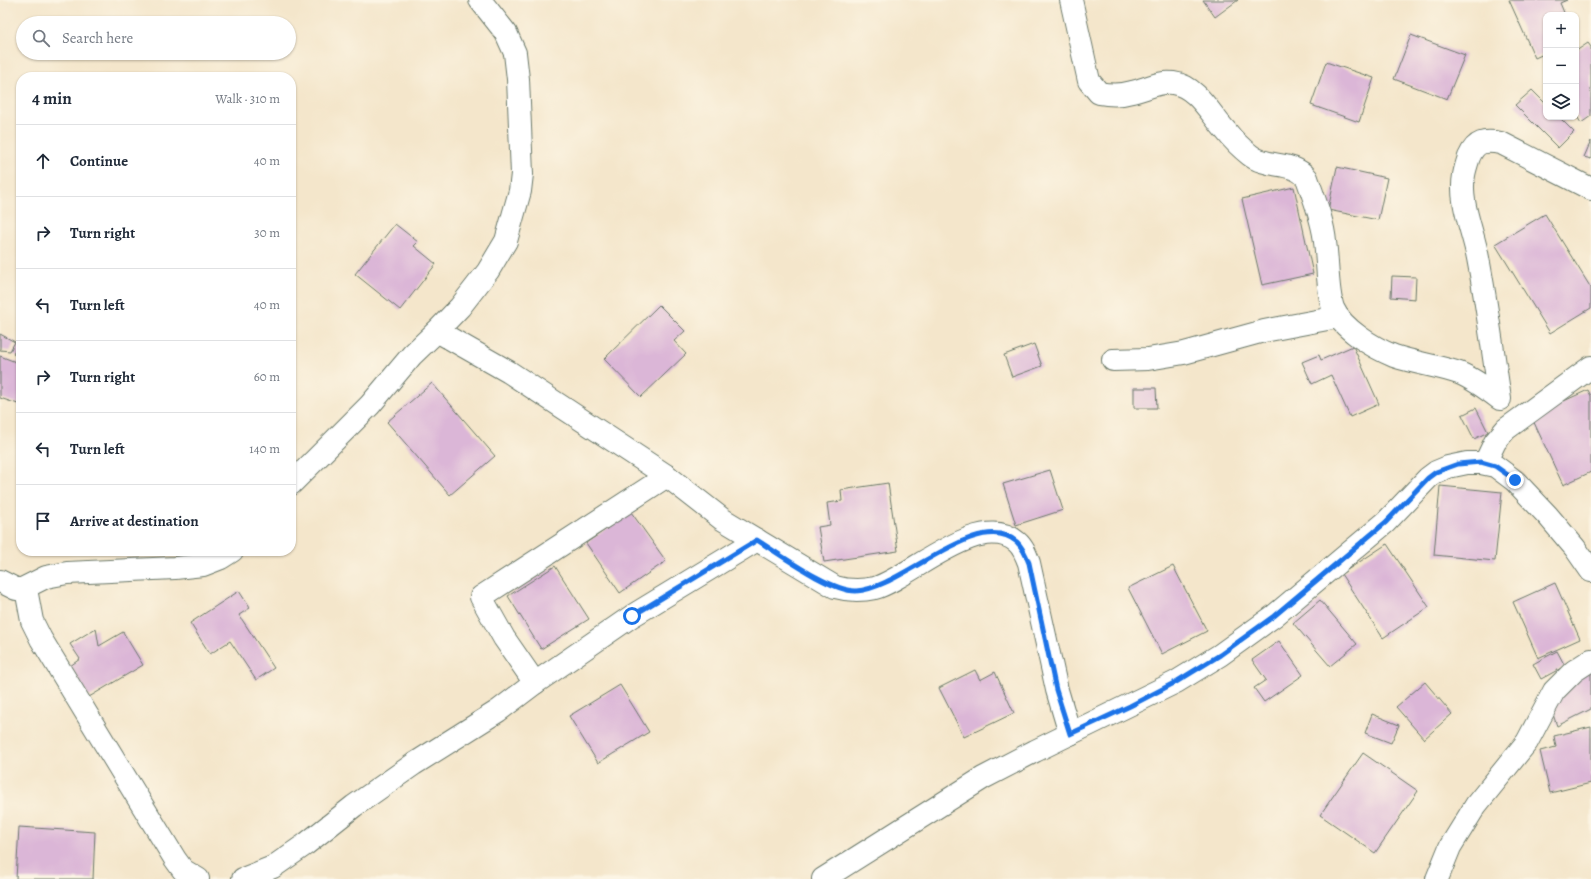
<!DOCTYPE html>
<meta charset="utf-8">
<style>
body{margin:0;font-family:Alegreya,serif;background:#f2f2f3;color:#1f2937}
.controls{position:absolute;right:12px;top:12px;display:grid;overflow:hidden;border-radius:8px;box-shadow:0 1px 3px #0004}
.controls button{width:36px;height:36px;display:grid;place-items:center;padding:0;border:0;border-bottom:1px solid #e0e1e3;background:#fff;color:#1f2937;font:20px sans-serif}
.stop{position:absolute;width:12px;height:12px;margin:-9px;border:3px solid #1a73e8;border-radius:50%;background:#fff}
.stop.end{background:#1a73e8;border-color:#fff;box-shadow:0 1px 4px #0008}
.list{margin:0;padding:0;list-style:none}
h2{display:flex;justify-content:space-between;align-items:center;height:52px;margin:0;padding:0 16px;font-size:17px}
h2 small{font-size:13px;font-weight:400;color:#747a83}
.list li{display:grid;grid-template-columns:26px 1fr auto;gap:12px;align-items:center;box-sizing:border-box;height:72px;padding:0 16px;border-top:1px solid #e0e1e3}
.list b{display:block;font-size:15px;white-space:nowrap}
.list em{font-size:13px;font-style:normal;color:#747a83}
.icon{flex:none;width:22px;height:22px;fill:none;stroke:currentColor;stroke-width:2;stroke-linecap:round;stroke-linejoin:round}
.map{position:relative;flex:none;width:1591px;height:879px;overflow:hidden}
.search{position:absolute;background:#fff;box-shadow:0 1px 3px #0004;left:16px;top:16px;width:280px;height:44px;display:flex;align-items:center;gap:10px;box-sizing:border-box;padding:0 14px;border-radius:22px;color:#747a83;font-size:15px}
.panel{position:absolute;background:#fff;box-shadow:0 1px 3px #0004;left:16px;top:72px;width:280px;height:484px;border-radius:16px}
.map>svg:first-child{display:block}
</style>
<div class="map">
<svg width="1591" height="879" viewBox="0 0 1591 879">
<rect width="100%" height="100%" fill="#fcf5e5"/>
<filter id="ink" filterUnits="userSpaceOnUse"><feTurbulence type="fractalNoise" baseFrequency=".025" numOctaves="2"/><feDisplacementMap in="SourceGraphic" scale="8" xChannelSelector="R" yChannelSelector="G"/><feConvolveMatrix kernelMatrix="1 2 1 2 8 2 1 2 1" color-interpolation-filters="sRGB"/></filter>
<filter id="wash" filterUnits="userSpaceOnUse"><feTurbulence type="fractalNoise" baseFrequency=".012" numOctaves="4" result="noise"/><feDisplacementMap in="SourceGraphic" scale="16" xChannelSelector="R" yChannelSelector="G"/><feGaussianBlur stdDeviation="0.9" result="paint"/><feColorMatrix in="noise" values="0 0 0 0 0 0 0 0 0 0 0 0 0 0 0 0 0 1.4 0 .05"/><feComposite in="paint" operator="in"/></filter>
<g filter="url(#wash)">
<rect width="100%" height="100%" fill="#f4e6cb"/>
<g id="blocks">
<!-- building -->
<g fill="#dbb6d7">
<path d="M1203,0H1238L1215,17Z"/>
<path d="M1509,0H1567L1560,3L1565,15H1546V53L1535,58Z"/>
<path d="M1411,35L1465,55L1447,99L1394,79Z"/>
<path d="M1588,43L1591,47V116L1581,123L1576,115V51Z"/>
<path d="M1326,62L1374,78L1359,122L1311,105Z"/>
<path d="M1532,90L1546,104V117H1559L1574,132L1558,148L1515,105Z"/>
<path d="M1591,141V159L1584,157Z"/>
<path d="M1337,167L1387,178L1378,220L1328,210Z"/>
<path d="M1294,187L1313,274L1262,285L1242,199Z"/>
<path d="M1545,214L1591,288V308L1550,333L1495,244Z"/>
<path d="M395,224L418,242L414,246L436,264L400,310L355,274Z"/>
<path d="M1392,276L1416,277L1415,299L1391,297Z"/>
<path d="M659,305L685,331L674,341L686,354L641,397L604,359Z"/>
<path d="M0,334L15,342L10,351L0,350Z"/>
<path d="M21,339V358L13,354Z"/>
<path d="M1034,344L1042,366L1012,377L1004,355Z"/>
<path d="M1353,346L1379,404L1350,417L1331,375L1312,384L1302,362L1319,355L1321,360Z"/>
<path d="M0,356L21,364V405L0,398Z"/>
<path d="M432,383L495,456L450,495L387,422Z"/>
<path d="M1134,388H1156L1157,408H1134Z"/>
<path d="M1588,390L1591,396V472L1563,485L1531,416Z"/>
<path d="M1476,408L1488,432L1474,439L1462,415Z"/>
<path d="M1050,470L1063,510L1016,525L1003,484Z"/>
<path d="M888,483L898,551L824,562L818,527L830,525L827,503L842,501L841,490Z"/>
<path d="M1440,486L1502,492L1495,561L1434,555Z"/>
<path d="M631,512L666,561L620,593L586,543Z"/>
<path d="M1387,544L1429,607L1383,638L1341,574Z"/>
<path d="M555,566L589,619L541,649L508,596Z"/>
<path d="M1173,566L1207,631L1162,654L1128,588Z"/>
<path d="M1555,583L1580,639L1538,658L1513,602Z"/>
<path d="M239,591L250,608L239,615L274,668L256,680L230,641L210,654L190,623Z"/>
<path d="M1320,600L1357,644L1330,666L1293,623Z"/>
<path d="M96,628L99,646L123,632L143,665L89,697L70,666L80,659L70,644Z"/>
<path d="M1279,641L1303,675L1264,702L1254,688L1266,680L1252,660Z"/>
<path d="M1557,651L1565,666L1541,679L1533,664Z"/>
<path d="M1591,665V709L1557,726L1549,703Z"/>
<path d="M975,670L980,680L995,672L1014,713L964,737L939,688Z"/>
<path d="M1425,682L1452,714L1424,739L1396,707Z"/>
<path d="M620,685L649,732L598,763L569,716Z"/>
<path d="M1372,714L1399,725L1391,743L1365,733Z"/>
<path d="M1591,727V783L1550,793L1540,751L1556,747L1554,736Z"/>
<path d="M1363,753L1418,791L1375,853L1320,815Z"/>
<path d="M19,827L95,832L93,879H16Z"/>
</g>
</g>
</g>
<g filter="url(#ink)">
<use href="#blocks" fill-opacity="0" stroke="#6a7869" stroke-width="1"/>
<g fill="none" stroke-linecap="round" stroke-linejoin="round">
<defs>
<g id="minor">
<path d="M480,0L506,33L515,53L518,79L522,174L520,191L506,241L488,271L460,307L437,331L509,372L667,476L722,519L835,587C849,591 861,591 875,588C910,578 980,510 1017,542C1023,547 1026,555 1029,563L1057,690L1070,734"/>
<path d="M1071,0L1089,81L1099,93C1110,95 1122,95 1132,92C1146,89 1159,81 1173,83C1197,86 1211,115 1226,131C1233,140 1241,148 1250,155C1267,169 1293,160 1307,178C1314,199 1323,220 1325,242C1328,261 1327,291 1333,308C1342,329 1374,348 1394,356C1415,363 1438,366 1459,373C1474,379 1487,389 1500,399C1493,352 1487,305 1478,258C1473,230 1459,203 1464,175C1465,169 1467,163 1469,157C1476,141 1484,140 1501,143L1591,189"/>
<path d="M1113,360L1148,359L1184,353L1264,331L1338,317"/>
<path d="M1485,463L1495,442L1506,429L1591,367"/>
<path d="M291,484L370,405L412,355L437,331"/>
<path d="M0,581L16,589H22L46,577L67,573L175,568L203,565L221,558L232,551"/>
<path d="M26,589L32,621L41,639L175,859L183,870L198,879"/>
<path d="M535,683L504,638L481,597L667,476"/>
<path d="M243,879L273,867L306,844L354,806L414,764L498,711L535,683L632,616L757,540"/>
<path d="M823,879L983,778L1035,751L1176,682L1220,655L1274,616L1386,522L1428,478L1436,472L1448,467L1467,463H1481L1495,466L1515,481L1548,516L1575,548L1591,571"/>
<path d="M1437,879L1450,847L1476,805L1527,742L1554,691L1574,671L1591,660"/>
</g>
</defs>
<!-- minor casing -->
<use href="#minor" stroke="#6a7869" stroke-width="24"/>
<!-- minor -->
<use href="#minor" stroke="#fff" stroke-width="22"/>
</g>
</g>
<g fill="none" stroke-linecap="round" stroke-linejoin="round" filter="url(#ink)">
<!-- route -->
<path stroke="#1a73e8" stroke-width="5" d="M632,616L757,540C781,555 830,591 856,591C900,590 978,507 1017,542C1023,548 1026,555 1029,563L1056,690L1070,734L1130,706L1176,682L1220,655L1274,616L1386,522L1428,478L1436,472L1458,464L1481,462L1495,466L1515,480"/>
</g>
</svg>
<div class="controls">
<button>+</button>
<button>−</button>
<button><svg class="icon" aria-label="layers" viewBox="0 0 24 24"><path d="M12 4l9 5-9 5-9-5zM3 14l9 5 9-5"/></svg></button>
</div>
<div class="stop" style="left:632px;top:616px"></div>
<div class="stop end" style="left:1515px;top:480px"></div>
<div class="search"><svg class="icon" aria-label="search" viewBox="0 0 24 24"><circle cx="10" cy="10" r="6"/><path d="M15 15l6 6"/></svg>Search here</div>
<section class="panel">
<h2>4 min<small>Walk · 310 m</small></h2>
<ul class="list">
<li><svg class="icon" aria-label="ahead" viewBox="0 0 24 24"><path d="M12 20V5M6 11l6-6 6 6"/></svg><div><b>Continue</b></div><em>40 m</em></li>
<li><svg class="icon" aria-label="right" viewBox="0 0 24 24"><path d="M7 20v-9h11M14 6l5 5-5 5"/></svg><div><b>Turn right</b></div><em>30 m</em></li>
<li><svg class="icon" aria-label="left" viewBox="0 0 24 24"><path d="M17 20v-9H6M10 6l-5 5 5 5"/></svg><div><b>Turn left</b></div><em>40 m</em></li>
<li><svg class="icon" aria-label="right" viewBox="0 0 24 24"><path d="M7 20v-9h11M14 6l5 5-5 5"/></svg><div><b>Turn right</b></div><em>60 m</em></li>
<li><svg class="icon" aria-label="left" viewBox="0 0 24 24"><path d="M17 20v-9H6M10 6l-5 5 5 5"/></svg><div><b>Turn left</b></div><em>140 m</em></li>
<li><svg class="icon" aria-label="arrive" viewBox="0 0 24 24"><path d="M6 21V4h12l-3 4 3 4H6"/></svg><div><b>Arrive at destination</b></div></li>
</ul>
</section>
</div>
